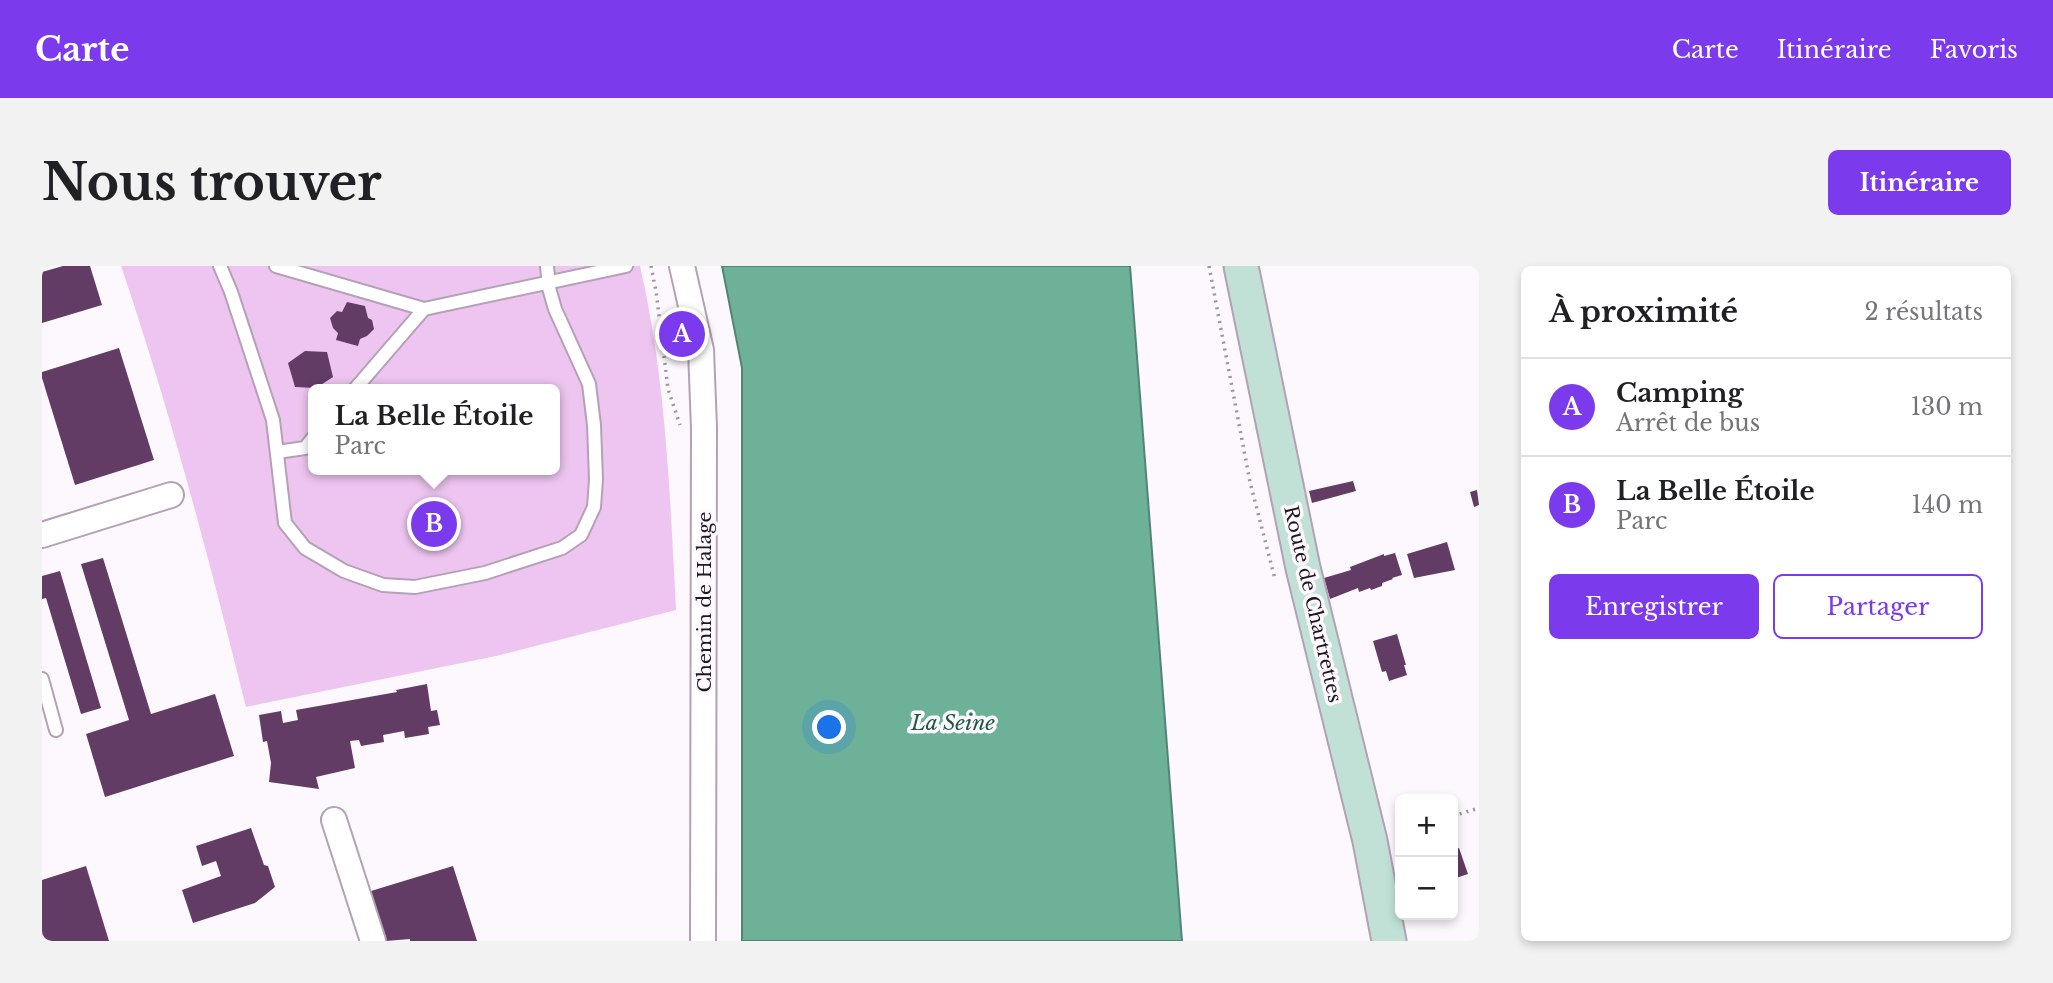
<!DOCTYPE html>
<html lang="fr">
<meta charset="utf-8">
<style>
body{margin:0;font-family:"Libre Baskerville",serif;background:#f2f2f2;color:#202124}
.controls{position:absolute;right:21px;bottom:21px;display:grid;overflow:hidden;border-radius:10px;box-shadow:0 4px 10px #0003}
.controls button{width:63px;height:63px;display:grid;place-items:center;padding:0;border:0;border-bottom:2px solid #e0e0e0;background:#fff;color:#202124;font:35px sans-serif}
.you{position:absolute;left:788px;top:462px;width:24px;height:24px;margin:-18px;border:5px solid #fff;border-radius:50%;background:#1a73e8;box-shadow:0 0 0 10px #1a73e833}
.badge{display:grid;place-items:center;width:46px;height:46px;border-radius:50%;background:#7c3aed;color:#fff;font-size:23px;font-weight:700}
.pin{position:absolute;translate:-50% -50%;border:4px solid #fff;box-shadow:0 2px 7px #0006}
.popup{position:absolute;left:266px;top:118px;width:252px;height:91px;box-sizing:border-box;display:grid;place-content:center;border-radius:10px;background:#fff;filter:drop-shadow(0 2px 5px #0005);font-size:23px;white-space:nowrap;color:#757577}
.popup b{font-size:26px;color:#202124}
.popup::after{content:'';position:absolute;left:50%;top:100%;margin-left:-14px;border:14px solid transparent;border-top-color:#fff}
.list{margin:0;padding:0;list-style:none}
h2{display:flex;justify-content:space-between;align-items:center;height:91px;margin:0;padding:0 28px;font-size:30px}
h2 small{font-size:23px;font-weight:400;color:#757577}
.list li{display:grid;grid-template-columns:46px 1fr auto;gap:21px;align-items:center;box-sizing:border-box;height:98px;padding:0 28px;border-top:2px solid #e0e0e0}
.list b{display:block;font-size:26px;white-space:nowrap}
.list p{margin:0;font-size:23px;white-space:nowrap;color:#757577}
.list em{font-size:23px;font-style:normal;color:#757577}
.actions{display:flex;gap:14px;padding:21px 28px}
.actions a{flex:1;padding:16px 0;border:2px solid #7c3aed;border-radius:10px;text-align:center;font-size:24px;color:#7c3aed}
.actions .main{background:#7c3aed;color:#fff}
.map{position:relative;flex:none;width:1437px;height:675px;overflow:hidden;border-radius:10px}
header{display:flex;align-items:center;gap:42px;box-sizing:border-box;height:98px;padding:0 35px;background:#7c3aed;color:#fff}
header strong{font-size:33px}
nav{display:flex;gap:38px;margin-inline-start:auto;font-size:24px}
.intro{display:flex;align-items:center;justify-content:space-between;box-sizing:border-box;height:168px;padding:0 42px}
h1{margin:0;font-size:49px}
.button{padding:18px 32px;border-radius:10px;background:#7c3aed;color:#fff;font-size:24px;font-weight:700}
main{display:flex;gap:42px;padding:0 42px}
aside{flex:1;background:#fff;border-radius:10px;box-shadow:0 4px 10px #0003}
.map>svg:first-child{display:block}
</style>
<header>
<strong>Carte</strong>
<nav><a>Carte</a><a>Itinéraire</a><a>Favoris</a></nav>
</header>
<div class="intro"><h1>Nous trouver</h1><a class="button">Itinéraire</a></div>
<main>
<div class="map">
<svg width="1437" height="675" viewBox="0 0 1437 675">
<rect width="100%" height="100%" fill="#fcf8fd"/>
<!-- green -->
<path fill="#eec5f0" fill-rule="evenodd" d="M79,0H598C624,112 628,229 634,344L454,390L204,441C167,293 128,144 79,0ZM271,123H513V204H271Z"/>
<!-- water -->
<path fill="#6cb198" stroke="#558374" stroke-width="2" d="M680,0H1088L1140,675H700V102Z"/>
<!-- building -->
<g fill="#633c65">
<path d="M21,0H48L60,39L0,57V6Z"/>
<path d="M305,36L323,40L326,52L330,54L332,63L325,70L318,73L316,80L294,74L296,67L291,62L288,52L295,45L300,46Z"/>
<path d="M77,82L112,194L33,219L0,112V106Z"/>
<path d="M263,85L285,86L291,111L274,122L253,121L246,97Z"/>
<path d="M1311,215L1314,225L1270,237L1267,225Z"/>
<path d="M1435,224L1437,239L1432,241L1428,226Z"/>
<path d="M398,239L407,269L389,274L381,244Z"/>
<path d="M1405,276L1413,304L1372,312L1365,288Z"/>
<path d="M1353,287L1360,309L1350,312L1351,313L1340,317V320L1329,324L1328,322L1317,326L1316,322L1288,333L1282,312L1309,304L1308,301L1342,288V290Z"/>
<path d="M61,292L109,448L173,428L192,490L63,531L44,468L87,454L39,298Z"/>
<path d="M18,305L59,442L39,448L4,332L0,333V310Z"/>
<path d="M1355,368L1364,399H1362L1365,409L1347,415L1344,405L1340,406L1331,375Z"/>
<path d="M385,418L389,445L395,444L398,459L386,461L387,468L363,472L362,465L341,469L342,476L319,480L317,474L308,475L313,502L274,511L277,523L227,516L229,497L225,475L221,476L217,449L239,445L241,457L256,454L254,444L355,426L354,424Z"/>
<path d="M209,562L222,599L226,600L233,621L213,637L151,657L140,624L179,610L174,595L160,600L154,580Z"/>
<path d="M1417,582L1426,608L1411,613V585Z"/>
<path d="M44,600L67,675H0V614Z"/>
<path d="M411,600L435,675H368V673L344,675L329,625Z"/>
</g>
<g fill="none" stroke-linecap="round" stroke-linejoin="round">
<defs>
<g id="lane">
<path d="M178,0L189,26L231,154L243,257L263,282L302,305L341,319L373,321L443,307L520,282L539,269L552,241L554,213L552,159L547,118L513,43L507,22L505,0"/>
<path d="M234,0L382,43L313,123"/>
<path d="M382,43L584,0"/>
<path d="M235,186L263,182L271,172"/>
<path d="M0,413L14,464"/>
</g>
<g id="street">
<path d="M640,0L659,84L662,162L661,675"/>
<path d="M0,269L129,229"/>
<path d="M292,554L331,675"/>
</g>
<path id="secondary" d="M1199,0L1261,302L1328,575L1347,675"/>
</defs>
<!-- lane casing -->
<use href="#lane" stroke="#b4a1b5" stroke-width="16"/>
<!-- street casing -->
<use href="#street" stroke="#b4a1b5" stroke-width="28"/>
<!-- secondary casing -->
<use href="#secondary" stroke="#b4a1b5" stroke-width="37"/>
<!-- path -->
<g stroke="#9b969c" stroke-width="3.5" stroke-dasharray="2 5" stroke-linecap="butt">
<path d="M609,0L614,25L626,123L638,159"/>
<path d="M1167,0L1208,216L1233,313"/>
<path d="M1411,550L1437,542"/>
</g>
<!-- lane -->
<use href="#lane" stroke="#fff" stroke-width="12"/>
<!-- street -->
<use href="#street" stroke="#fff" stroke-width="24"/>
<!-- secondary -->
<use href="#secondary" stroke="#c1e1d7" stroke-width="33"/>
</g>
<g text-anchor="middle" dominant-baseline="central" stroke-width="7" stroke-linejoin="round" paint-order="stroke">
<!-- street labels -->
<g font-size="19" fill="#1f171f" stroke="#fcf8fd">
<text transform="translate(662 336) rotate(-90)">Chemin de Halage</text>
<text transform="translate(1271 338) rotate(77)">Route de Chartrettes</text>
</g>
<!-- water labels -->
<g font-size="21" font-style="italic" fill="#1f5745" stroke="#fcf8fd">
<text x="911" y="457">La Seine</text>
</g>
</g>
</svg>
<div class="controls">
<button>+</button>
<button>−</button>
</div>
<div class="you"></div>
<div class="pin badge" style="left:640px;top:68px">A</div>
<div class="pin badge" style="left:392px;top:258px">B</div>
<div class="popup"><b>La Belle Étoile</b>Parc</div>
</div>
<aside>
<h2>À proximité<small>2 résultats</small></h2>
<ul class="list">
<li><span class="badge">A</span><div><b>Camping</b><p>Arrêt de bus</p></div><em>130 m</em></li>
<li><span class="badge">B</span><div><b>La Belle Étoile</b><p>Parc</p></div><em>140 m</em></li>
</ul>
<div class="actions"><a class="main">Enregistrer</a><a>Partager</a></div>
</aside>
</main>
